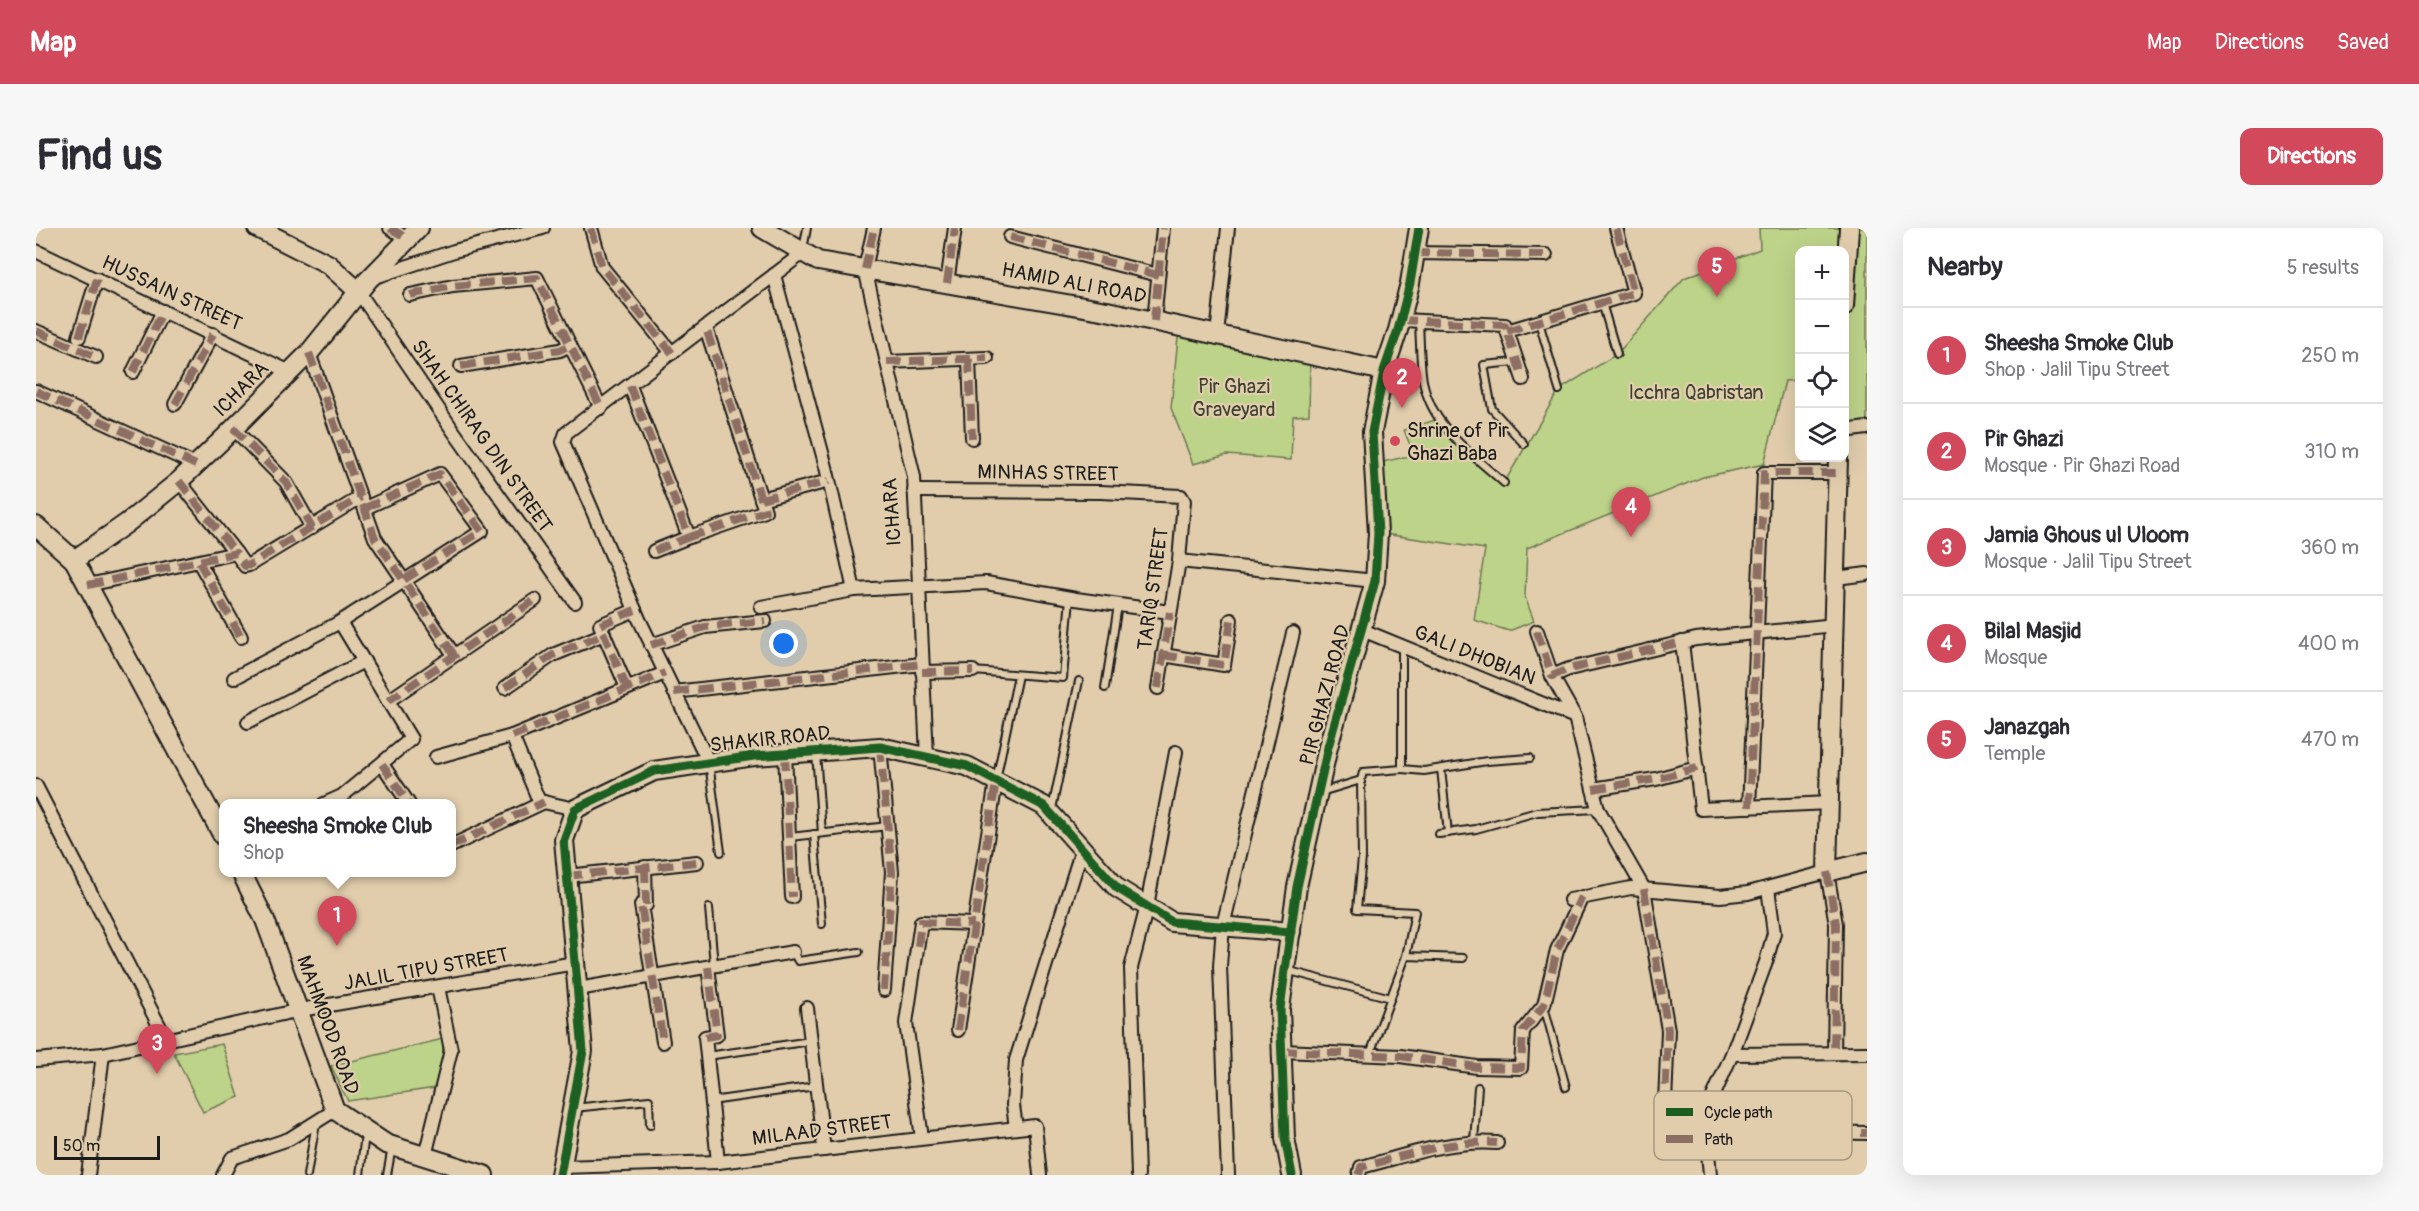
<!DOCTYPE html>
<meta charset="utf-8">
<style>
body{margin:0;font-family:Pangolin,sans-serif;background:#f7f7f7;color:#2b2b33}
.controls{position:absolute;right:18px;top:18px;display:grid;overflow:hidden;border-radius:12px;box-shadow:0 6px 24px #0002}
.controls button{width:54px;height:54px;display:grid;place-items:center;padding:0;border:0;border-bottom:2px solid #e1e1e2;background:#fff;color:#2b2b33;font:30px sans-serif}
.scale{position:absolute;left:18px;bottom:15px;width:106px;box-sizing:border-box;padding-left:6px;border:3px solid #1c1c1c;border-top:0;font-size:16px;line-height:21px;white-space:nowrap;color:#1c1c1c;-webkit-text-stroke:4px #e1cdac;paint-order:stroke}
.you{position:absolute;left:748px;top:416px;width:21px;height:21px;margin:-15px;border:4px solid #fff;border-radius:50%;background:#1a73e8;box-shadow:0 0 0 9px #1a73e833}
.badge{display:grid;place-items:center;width:39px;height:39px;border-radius:50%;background:#d1495b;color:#fff;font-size:20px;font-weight:700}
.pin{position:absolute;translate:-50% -50px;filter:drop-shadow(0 2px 3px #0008)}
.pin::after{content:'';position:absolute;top:32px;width:21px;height:18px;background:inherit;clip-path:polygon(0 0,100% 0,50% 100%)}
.popup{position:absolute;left:183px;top:571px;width:237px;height:78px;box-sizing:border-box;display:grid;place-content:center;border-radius:12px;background:#fff;filter:drop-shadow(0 2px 4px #0005);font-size:20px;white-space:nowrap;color:#7c7c81}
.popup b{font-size:22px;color:#2b2b33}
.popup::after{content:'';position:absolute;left:50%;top:100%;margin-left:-12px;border:12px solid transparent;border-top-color:#fff}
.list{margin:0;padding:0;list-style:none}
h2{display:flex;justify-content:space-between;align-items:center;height:78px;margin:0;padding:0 24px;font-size:26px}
h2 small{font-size:20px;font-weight:400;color:#7c7c81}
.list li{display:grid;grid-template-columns:39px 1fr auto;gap:18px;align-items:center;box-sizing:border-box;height:96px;padding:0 24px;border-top:2px solid #e1e1e2}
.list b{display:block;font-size:22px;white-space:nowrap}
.list p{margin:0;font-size:20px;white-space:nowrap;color:#7c7c81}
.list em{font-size:20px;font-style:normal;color:#7c7c81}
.icon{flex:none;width:33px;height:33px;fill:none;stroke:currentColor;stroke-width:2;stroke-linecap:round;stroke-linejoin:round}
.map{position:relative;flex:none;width:1831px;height:947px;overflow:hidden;border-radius:12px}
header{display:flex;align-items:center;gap:36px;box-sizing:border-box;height:84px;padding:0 30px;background:#d1495b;color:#fff}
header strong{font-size:28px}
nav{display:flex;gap:33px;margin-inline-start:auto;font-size:21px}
.intro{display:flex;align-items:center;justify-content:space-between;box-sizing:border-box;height:144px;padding:0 36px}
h1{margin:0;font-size:42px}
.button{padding:15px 27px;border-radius:12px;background:#d1495b;color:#fff;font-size:21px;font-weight:700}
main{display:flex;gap:36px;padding:0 36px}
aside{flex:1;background:#fff;border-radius:12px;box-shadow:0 6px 24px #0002}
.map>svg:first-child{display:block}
</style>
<header>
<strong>Map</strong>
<nav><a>Map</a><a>Directions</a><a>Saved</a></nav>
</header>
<div class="intro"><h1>Find us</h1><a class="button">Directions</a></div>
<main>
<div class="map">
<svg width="1831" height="947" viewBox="0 0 1831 947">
<rect width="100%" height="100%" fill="#e1cdac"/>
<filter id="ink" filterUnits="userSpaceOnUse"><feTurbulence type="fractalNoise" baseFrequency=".0167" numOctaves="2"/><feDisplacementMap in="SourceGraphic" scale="12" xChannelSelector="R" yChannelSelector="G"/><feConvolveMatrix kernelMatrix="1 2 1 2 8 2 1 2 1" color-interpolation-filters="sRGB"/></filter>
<g filter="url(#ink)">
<!-- green -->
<g fill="#bdd389" stroke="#6c7852" stroke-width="1.5">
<path d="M1723,0H1831V199L1809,203L1808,22H1764L1763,152L1749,153L1728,236L1667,249L1491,320L1489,369L1498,393L1473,403L1438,392L1449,321L1342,305L1337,236L1378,227L1368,202L1402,191L1468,255L1523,162L1581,126L1648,50L1724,21Z"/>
<path d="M1143,99L1274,127L1273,187L1257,188L1255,232L1191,227L1157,236L1135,180Z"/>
<path d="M407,811L406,859L312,873L295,838Z"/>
<path d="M186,816L203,869L167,884L138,825Z"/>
</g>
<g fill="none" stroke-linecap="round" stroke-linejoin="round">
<defs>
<g id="lane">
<path d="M767,22L771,0"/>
<path d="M1566,75L1581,126"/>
<path d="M1383,93C1384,113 1384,134 1387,153C1395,198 1436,226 1468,255"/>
<path d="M1503,94L1523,162"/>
<path d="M1480,134L1448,137L1456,181L1488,216"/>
<path d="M937,443L1027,450L1034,370"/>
<path d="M1069,460L1082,377"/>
<path d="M780,525L786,605"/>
<path d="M673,535L685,624"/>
<path d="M1366,541L1388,543L1451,533L1494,530"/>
<path d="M1405,541L1412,605"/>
<path d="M960,552L982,447"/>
<path d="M1325,552L1326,630L1321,681L1379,684L1370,728"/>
<path d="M1285,564L1325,552L1327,544L1366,541V419"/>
<path d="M1016,581L1043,453"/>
<path d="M778,606L786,696"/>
<path d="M1403,606L1440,601L1501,584L1562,581"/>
<path d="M754,609L852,598"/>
<path d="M673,680L678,737"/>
<path d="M757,724L762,733L823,724"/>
<path d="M1250,742L1355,770"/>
<path d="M1508,778L1530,859"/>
<path d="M1334,826L1370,728L1427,730"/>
<path d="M671,828L775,813"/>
<path d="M675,873L780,858"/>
<path d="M538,880L613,872L614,897"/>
<path d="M1438,913L1442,859"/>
<path d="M271,947L280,895"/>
<path d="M324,947L329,906"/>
<path d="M351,947L356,919"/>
</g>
<g id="street">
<path d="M354,0L372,11"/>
<path d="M555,0L566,39L636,125"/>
<path d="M838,0L829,41L878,249L891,529"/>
<path d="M974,9L1122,47"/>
<path d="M0,23L254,144"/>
<path d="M1378,25L1510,27"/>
<path d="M738,47L790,239L818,362"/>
<path d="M336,50L418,23L507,0"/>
<path d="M911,55L919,0"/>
<path d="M322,63L418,204L539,374"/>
<path d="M374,67L417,58L501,50L565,180"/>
<path d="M1365,92L1469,97L1487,151"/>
<path d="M1118,93L1127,0"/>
<path d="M0,103L60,129"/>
<path d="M1471,103L1598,65L1580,0"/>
<path d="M1181,107L1192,0"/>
<path d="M43,109L61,51"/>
<path d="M273,125L339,310L418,427"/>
<path d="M933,131L936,210"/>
<path d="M851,134L951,130"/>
<path d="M425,138L524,122L534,117"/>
<path d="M97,144L127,83"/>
<path d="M594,158L653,309L618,323"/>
<path d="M0,163L160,237"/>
<path d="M139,176L177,106"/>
<path d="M197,200L250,254L276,300"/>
<path d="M1808,203L1831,200"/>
<path d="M143,253L200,325"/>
<path d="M878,263L1065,264L1145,268L1148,273L1143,333L1122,460"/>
<path d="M725,271L793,253"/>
<path d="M653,309L729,283L670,100"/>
<path d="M1143,333L1339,353"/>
<path d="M163,334L205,409"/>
<path d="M1800,350L1831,346"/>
<path d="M52,357L200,325L209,338L213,337L325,269"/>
<path d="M725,379L818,362L950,355L1040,371L1134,384"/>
<path d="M1324,401L1539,489"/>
<path d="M1501,403L1516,448L1539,489L1562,581L1608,661L1632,802L1629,875L1672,880"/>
<path d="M1646,414L1665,581L1793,575"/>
<path d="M615,417L669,399L729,393"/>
<path d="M1127,427L1188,437L1195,392"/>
<path d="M886,444L937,443"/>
<path d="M1516,448L1533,441L1660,411L1799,397"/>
<path d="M198,450L304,394L446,303L404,246L329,280"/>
<path d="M469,460L517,427L568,406"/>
<path d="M591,460L564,397L599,382"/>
<path d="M638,464L886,436"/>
<path d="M352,473L499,372"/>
<path d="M212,494L328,433"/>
<path d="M476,508L629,445"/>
<path d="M844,519L856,644L848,762"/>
<path d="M749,526L756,669"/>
<path d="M400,529L476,508L503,573L539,581"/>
<path d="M673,535L603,391L527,214L530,205L767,25"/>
<path d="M346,536L373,576"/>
<path d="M0,558L130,811"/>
<path d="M1557,561L1620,551L1661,540"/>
<path d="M288,576L306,568L375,511L304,394"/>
<path d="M1713,579L1728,245H1802"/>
<path d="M415,618L508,574"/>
<path d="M609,639L610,677H605L627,814"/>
<path d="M531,648L661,634"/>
<path d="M1534,672L1595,660L1684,668L1712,665L1791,644L1800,696L1798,825"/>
<path d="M672,739L681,807L669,809L682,934"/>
<path d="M542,761L757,724"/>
<path d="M771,780L788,922"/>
<path d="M922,802L960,553"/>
<path d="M1246,823L1364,828L1441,839L1485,840L1487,803L1508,777L1521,722L1546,669"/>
<path d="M1696,826L1831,825"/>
<path d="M0,832L67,826L264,782L539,735"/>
<path d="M980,900L977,877L980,832L1046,621"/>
<path d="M1779,904L1831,905"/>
<path d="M886,910L870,795L885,694L938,696"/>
<path d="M389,928L415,822L402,759"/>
<path d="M526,939L682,934L999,898L1004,947"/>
<path d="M52,947L67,826"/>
<path d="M187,947L196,930L253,911L299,882"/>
<path d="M1102,947L1095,740L1111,678L1140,524"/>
<path d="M1192,947L1184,738L1187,698L1257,405"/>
<path d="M1323,947L1325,939C1369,928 1415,911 1461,915"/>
<path d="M1674,947L1671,913L1672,880L1696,826L1730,734L1738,705L1732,660"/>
</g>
<g id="secondary">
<path d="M221,0L292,36L322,63"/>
<path d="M726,0L782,33L1071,83L1348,143"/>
<path d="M1808,78L1813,0"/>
<path d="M1802,230L1791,644L1831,634"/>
<path d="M0,298L38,332L187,608"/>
<path d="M38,332L91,295L143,253L188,210L273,125L332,52L383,0"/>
<path d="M205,644L229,692L299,882L350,916L448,947"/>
<path d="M524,947L547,823L528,612L539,581L618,543L718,528L844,519L931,538L1008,578L1081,660L1136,694L1255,704"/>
<path d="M1256,947L1249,910L1244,781L1249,742L1261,659L1292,519L1339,353L1342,305L1336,204L1348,143L1362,102L1374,55L1383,0"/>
</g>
</defs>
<!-- lane casing -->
<use href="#lane" stroke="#1c1c1c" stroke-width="10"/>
<!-- street casing -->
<use href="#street" stroke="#1c1c1c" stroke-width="16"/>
<!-- secondary casing -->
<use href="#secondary" stroke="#1c1c1c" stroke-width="22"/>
<!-- lane -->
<use href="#lane" stroke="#e1cdac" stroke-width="6"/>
<!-- street -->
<use href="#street" stroke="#e1cdac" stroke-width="12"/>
<!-- secondary -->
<use href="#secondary" stroke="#e1cdac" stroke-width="18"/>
<!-- quiet -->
<g stroke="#8d6e63" stroke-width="8" stroke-dasharray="15 8" stroke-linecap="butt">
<path d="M354,0L372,11"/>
<path d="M555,0L566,39L636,125"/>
<path d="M974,9L1122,47"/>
<path d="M1378,25L1510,27"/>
<path d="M829,41L838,0"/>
<path d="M911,55L919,0"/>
<path d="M374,67L417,58L501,50L565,180"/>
<path d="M1365,92L1469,97L1487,151"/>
<path d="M1118,93L1127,0"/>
<path d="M0,103L60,129"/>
<path d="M1471,103L1598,65L1580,0"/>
<path d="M43,109L61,51"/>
<path d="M273,125L339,310L418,427"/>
<path d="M933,131L936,210"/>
<path d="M851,134L951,130"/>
<path d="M425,138L524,122L534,117"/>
<path d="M97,144L127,83"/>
<path d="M594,158L653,309L618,323"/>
<path d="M0,163L160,237"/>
<path d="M139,176L177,106"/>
<path d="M197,200L250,254L276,300"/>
<path d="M143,253L200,325"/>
<path d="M725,271L793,253"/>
<path d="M329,280L404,246L446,303L366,353"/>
<path d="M653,309L729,283L670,100"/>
<path d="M163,334L205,409"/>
<path d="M52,357L200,325L209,338L213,337L325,269"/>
<path d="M1501,403L1516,448L1533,441L1646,414"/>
<path d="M615,417L669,399L729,393"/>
<path d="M1127,427L1188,437L1195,392"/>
<path d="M886,444L937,443"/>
<path d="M469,460L517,427L568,406"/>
<path d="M591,460L564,397L599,382"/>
<path d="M1122,460L1134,384"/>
<path d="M638,464L886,436"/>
<path d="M352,473L499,372"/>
<path d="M476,508L629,445"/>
<path d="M844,519L856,644L848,762"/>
<path d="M749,526L756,669"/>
<path d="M346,536L373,576"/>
<path d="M1557,561L1620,551L1661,540"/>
<path d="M1713,579L1728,245H1802"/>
<path d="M415,618L508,574"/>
<path d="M609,639L610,677H605L627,814"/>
<path d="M1791,644L1800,696L1798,825"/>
<path d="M531,648L661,634"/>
<path d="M1608,661L1632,802L1629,875L1672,880"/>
<path d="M882,718L885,694L938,696"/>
<path d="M922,802L960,553"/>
<path d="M669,809L681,807L672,739"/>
<path d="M1246,823L1364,828L1441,839L1485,840L1487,803L1508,777L1521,722L1546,669"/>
<path d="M1779,904L1831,905"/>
<path d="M1323,947L1325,939C1369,928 1415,911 1461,915"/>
</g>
<defs>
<g id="cycleway">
<path d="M524,947L547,823L528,612L539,581L618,543L718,528L844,519L931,538L1008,578L1081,660L1136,694L1255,704"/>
<path d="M1256,947L1249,910L1244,781L1249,742L1261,659L1292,519L1339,353L1342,305L1336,204L1348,143L1362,102L1374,55L1383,0"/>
</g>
</defs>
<!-- cycleway casing -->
<use href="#cycleway" stroke="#e1cdac" stroke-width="13"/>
<!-- cycleway -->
<use href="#cycleway" stroke="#1b5e20" stroke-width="9"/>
</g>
</g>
<!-- markers -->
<circle fill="#d1495b" stroke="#e1cdac" stroke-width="2" cx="1359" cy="213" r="6"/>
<g text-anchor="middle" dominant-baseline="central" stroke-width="4.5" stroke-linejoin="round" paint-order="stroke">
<!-- street labels -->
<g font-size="20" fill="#1c1c1c" stroke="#e1cdac">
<text transform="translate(1038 55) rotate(11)">HAMID ALI ROAD</text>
<text transform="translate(136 65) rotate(25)">HUSSAIN STREET</text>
<text transform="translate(205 161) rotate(-45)">ICHARA</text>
<text transform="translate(446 208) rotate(55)">SHAH CHIRAG DIN STREET</text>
<text transform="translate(1012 245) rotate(1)">MINHAS STREET</text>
<text transform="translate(856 284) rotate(-94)">ICHARA</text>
<text transform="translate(1117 361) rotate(-82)">TARIQ STREET</text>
<text transform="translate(1439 427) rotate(22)">GALI DHOBIAN</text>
<text transform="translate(1289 467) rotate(-75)">PIR GHAZI ROAD</text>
<text transform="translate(734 511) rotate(-6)">SHAKIR ROAD</text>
<text transform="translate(390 741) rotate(-10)">JALIL TIPU STREET</text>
<text transform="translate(292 797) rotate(70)">MAHMOOD ROAD</text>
<text transform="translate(786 902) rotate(-7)">MILAAD STREET</text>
</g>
<!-- park labels -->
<g font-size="20" fill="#3c4132" stroke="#e1cdac">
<text x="1198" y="158">Pir Ghazi<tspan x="1198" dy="23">Graveyard</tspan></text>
<text x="1660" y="164">Icchra Qabristan</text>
</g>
<!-- poi labels -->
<g font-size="20" fill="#1c1c1c" stroke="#e1cdac" text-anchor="start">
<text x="1371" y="202">Shrine of Pir<tspan x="1371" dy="23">Ghazi Baba</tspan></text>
</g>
</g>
<!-- legend -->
<rect x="1618" y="863" width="198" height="69" rx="9" fill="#e1cdac" stroke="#a69881" stroke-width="1.5"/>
<rect x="1630" y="880" width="27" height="8" fill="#1b5e20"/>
<rect x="1630" y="907" width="27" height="8" fill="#8d6e63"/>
<g font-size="16" fill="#1c1c1c">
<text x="1668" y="890">Cycle path</text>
<text x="1668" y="917">Path</text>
</g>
</svg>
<div class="controls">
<button>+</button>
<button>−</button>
<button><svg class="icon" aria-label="locate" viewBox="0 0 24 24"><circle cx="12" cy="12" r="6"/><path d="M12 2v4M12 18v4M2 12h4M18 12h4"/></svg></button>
<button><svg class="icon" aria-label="layers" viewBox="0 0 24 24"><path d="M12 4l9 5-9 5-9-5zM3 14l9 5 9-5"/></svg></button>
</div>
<div class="scale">50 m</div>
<div class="you"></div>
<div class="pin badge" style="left:301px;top:718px">1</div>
<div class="popup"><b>Sheesha Smoke Club</b>Shop</div>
<div class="pin badge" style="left:1366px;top:180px">2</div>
<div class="pin badge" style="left:121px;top:846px">3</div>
<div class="pin badge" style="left:1595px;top:309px">4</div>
<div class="pin badge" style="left:1681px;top:69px">5</div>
</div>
<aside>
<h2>Nearby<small>5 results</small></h2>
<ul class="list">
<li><span class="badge">1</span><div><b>Sheesha Smoke Club</b><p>Shop · Jalil Tipu Street</p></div><em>250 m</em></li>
<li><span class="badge">2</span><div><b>Pir Ghazi</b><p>Mosque · Pir Ghazi Road</p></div><em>310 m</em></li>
<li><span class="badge">3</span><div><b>Jamia Ghous ul Uloom</b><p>Mosque · Jalil Tipu Street</p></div><em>360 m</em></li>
<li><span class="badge">4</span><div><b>Bilal Masjid</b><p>Mosque</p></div><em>400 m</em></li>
<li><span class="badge">5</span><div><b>Janazgah</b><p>Temple</p></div><em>470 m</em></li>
</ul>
</aside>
</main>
